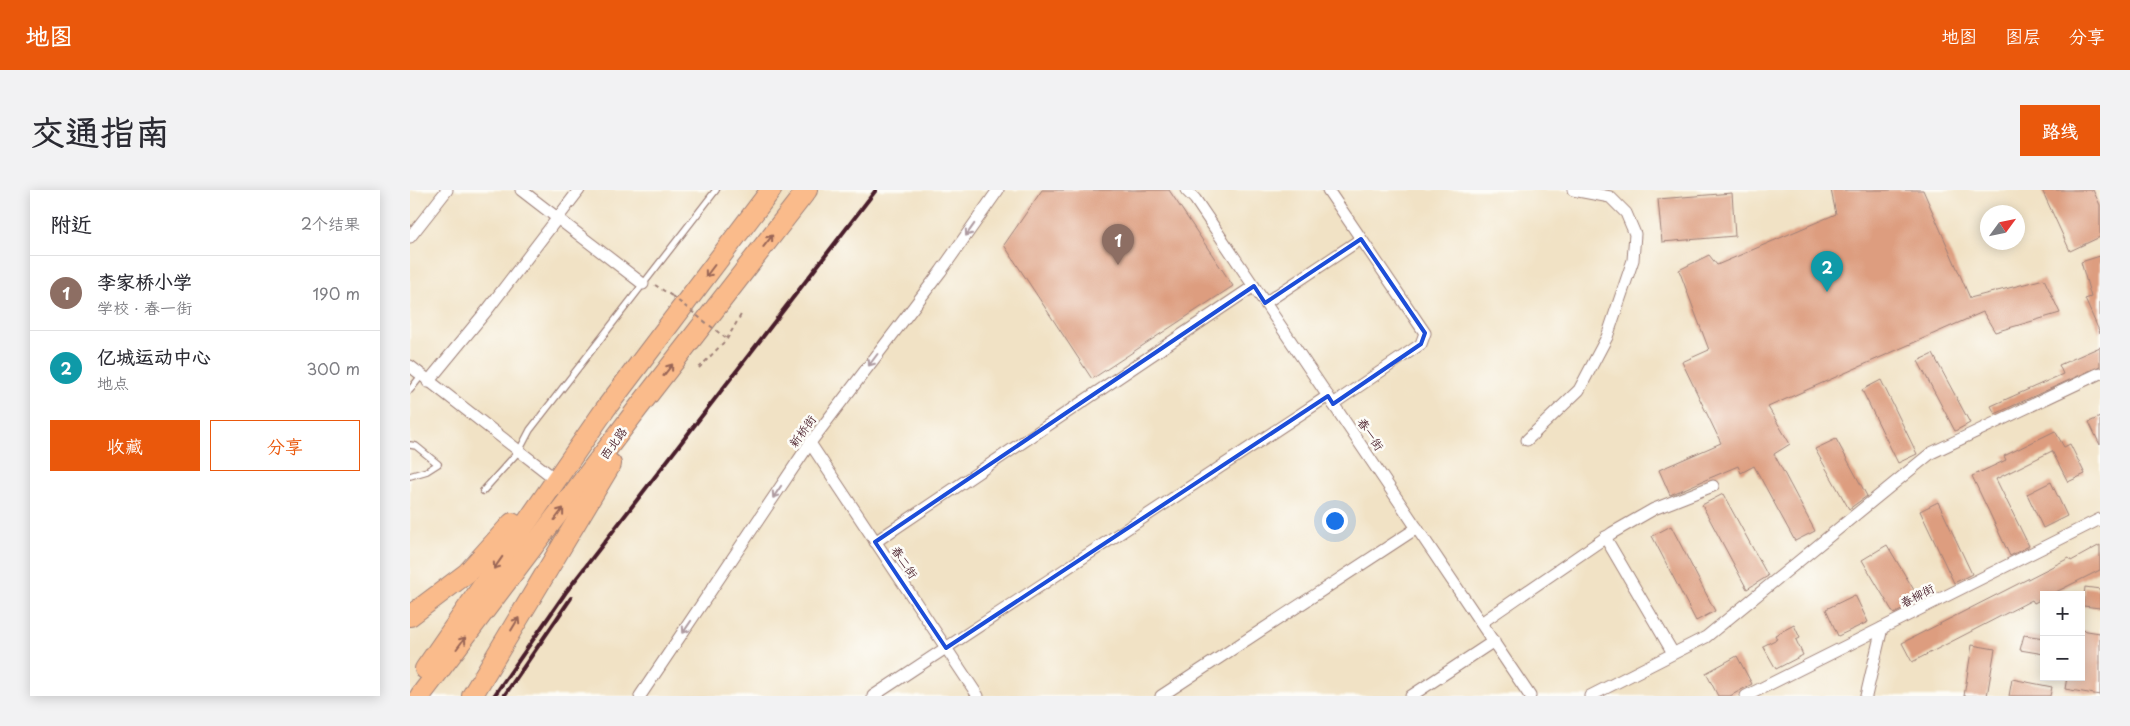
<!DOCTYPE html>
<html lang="zh">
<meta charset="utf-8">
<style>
body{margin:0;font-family:"Playpen Sans","LXGW WenKai TC",sans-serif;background:#f2f2f3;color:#2b2b33}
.controls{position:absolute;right:15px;bottom:15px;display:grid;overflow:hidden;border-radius:0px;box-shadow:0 2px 12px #0003}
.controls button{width:45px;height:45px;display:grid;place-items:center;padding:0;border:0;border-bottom:1px solid #e1e1e2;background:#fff;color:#2b2b33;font:25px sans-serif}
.compass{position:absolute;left:1570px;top:15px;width:45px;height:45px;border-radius:50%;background:#fff;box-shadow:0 2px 12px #0003;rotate:57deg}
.you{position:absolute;left:924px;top:330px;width:18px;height:18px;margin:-12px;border:4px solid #fff;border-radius:50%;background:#1a73e8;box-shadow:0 0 0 8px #1a73e833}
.badge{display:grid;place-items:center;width:32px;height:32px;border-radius:50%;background:#ea580c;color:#fff;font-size:16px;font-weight:700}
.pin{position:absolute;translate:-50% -41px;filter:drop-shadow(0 1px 2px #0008)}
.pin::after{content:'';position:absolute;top:26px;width:18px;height:15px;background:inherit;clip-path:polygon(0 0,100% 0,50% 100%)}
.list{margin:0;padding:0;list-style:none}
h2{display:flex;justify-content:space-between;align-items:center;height:65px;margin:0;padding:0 20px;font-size:21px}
h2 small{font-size:16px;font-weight:400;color:#7c7c81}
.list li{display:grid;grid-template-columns:32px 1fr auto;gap:15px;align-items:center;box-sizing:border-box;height:75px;padding:0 20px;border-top:1px solid #e1e1e2}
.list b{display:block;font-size:19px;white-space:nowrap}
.list p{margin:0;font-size:16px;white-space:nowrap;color:#7c7c81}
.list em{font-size:16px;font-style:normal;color:#7c7c81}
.actions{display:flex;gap:10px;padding:15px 20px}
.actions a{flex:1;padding:11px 0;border:1px solid #ea580c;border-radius:0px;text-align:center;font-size:18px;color:#ea580c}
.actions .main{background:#ea580c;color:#fff}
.map{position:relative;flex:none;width:1690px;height:506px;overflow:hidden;border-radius:0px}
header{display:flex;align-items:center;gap:30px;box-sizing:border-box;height:70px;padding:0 25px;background:#ea580c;color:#fff}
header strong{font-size:24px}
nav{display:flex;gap:28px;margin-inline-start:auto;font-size:18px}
.intro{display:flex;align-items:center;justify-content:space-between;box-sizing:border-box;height:120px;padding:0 30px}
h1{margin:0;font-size:35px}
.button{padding:12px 22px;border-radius:0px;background:#ea580c;color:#fff;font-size:18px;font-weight:700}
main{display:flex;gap:30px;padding:0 30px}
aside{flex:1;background:#fff;border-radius:0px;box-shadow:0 2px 12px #0003}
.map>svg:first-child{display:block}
</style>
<header>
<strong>地图</strong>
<nav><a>地图</a><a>图层</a><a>分享</a></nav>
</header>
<div class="intro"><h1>交通指南</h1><a class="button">路线</a></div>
<main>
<aside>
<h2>附近<small>2个结果</small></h2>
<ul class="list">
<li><span class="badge" style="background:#8d6e63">1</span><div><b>李家桥小学</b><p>学校 · 春一街</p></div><em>190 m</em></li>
<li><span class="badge" style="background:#0f9aa8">2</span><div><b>亿城运动中心</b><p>地点</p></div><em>300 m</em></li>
</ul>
<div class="actions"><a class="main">收藏</a><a>分享</a></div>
</aside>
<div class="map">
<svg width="1690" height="506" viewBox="0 0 1690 506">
<rect width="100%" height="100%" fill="#fdfcf7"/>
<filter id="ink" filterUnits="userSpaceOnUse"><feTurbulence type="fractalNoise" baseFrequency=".02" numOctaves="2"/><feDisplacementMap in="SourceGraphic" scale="10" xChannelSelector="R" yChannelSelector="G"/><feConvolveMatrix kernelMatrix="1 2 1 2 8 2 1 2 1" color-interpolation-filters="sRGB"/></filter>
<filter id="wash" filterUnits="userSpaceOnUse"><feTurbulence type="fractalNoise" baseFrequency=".0096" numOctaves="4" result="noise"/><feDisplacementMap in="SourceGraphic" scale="20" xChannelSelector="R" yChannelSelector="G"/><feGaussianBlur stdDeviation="1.12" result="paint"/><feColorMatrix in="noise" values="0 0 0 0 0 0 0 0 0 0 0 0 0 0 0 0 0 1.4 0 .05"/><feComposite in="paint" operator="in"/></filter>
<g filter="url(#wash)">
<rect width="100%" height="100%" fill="#f1e2c5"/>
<g id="blocks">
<!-- building -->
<g fill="#dd9d7f">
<path d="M632,0H759L823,96L682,189L594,55Z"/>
<path d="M1421,0H1513L1560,108L1634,89L1650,123L1585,142L1573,122L1358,217L1380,254L1364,264L1405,341L1385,351L1344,276L1331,283L1328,276L1260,305L1249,280L1311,253L1272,172L1299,160L1269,80L1299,65L1307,75L1426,24Z"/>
<path d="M1632,0H1683L1690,15V47L1660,61Z"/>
<path d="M1322,3L1325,46L1252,52L1248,9Z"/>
<path d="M1690,66V143L1675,109L1681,107L1671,72Z"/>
<path d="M1690,157V176L1585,224L1581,216L1653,184L1649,175Z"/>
<path d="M1523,164L1560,233L1545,241L1508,171Z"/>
<path d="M1471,190L1507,264L1488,273L1452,200Z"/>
<path d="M1690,227V255L1679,232Z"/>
<path d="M1645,241L1654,257L1660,254L1675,284L1658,292L1642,261L1586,289L1619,356L1600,366L1562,286L1596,270L1594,266Z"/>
<path d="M1426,249L1457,306L1439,319L1405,259Z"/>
<path d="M1641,292L1657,326L1633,338L1617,304Z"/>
<path d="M1313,304L1358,386L1337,399L1292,315Z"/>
<path d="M1528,312L1562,384L1544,393L1510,321Z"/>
<path d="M1261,336L1305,421L1286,431L1242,346Z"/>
<path d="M1477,355L1510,410L1484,424L1452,370Z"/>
<path d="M1690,355V380L1640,405H1634V408L1624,413L1622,410L1502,472L1492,453L1659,368L1661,371Z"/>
<path d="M1675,397L1690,399V418L1673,416Z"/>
<path d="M1445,405L1458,432L1428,446L1416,419Z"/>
<path d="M1384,435L1390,448L1386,450L1393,465L1366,479L1353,456L1367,449L1365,445Z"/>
<path d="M1671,440L1690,443V505L1655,499L1657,487H1671Z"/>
<path d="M1614,445L1634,448V464L1610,460Z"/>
<path d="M1562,455L1585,459L1577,506H1554Z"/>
<path d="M1327,466L1342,494L1320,506H1308L1296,483Z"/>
<path d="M1602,489L1642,497L1640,506H1599Z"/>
</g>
</g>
</g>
<g filter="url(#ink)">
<use href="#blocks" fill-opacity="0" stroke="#9e8078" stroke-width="1"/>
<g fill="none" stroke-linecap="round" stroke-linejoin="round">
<defs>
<g id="lane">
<path d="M0,200L11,186"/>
<path d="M0,255L6,256L28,274L17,281L0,286"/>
<path d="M73,301L109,261L120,240L306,0"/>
</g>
<g id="street">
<path d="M111,0L233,94"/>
<path d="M776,0L785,9L1120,506"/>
<path d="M918,0L1015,143L1011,154L923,214"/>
<path d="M0,47L37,0"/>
<path d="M855,113L951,49"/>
<path d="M0,176L140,285"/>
<path d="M18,192L78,119L169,0"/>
<path d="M1117,250L1169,200L1197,147L1223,70L1225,44L1216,23L1200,7L1163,0"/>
<path d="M400,253L568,506"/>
<path d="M1195,347L1263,463"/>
<path d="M465,352L844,96"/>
<path d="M1071,433L1202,343L1244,319L1303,296"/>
<path d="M230,506L400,253L531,81L588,0"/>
<path d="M463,506L918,206"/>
<path d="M751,506L1007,338"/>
<path d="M1001,506L1084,451"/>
<path d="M1180,506L1296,447L1521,263L1690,183"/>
<path d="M1336,506L1690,329"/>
<path d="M1456,506L1472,438"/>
</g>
<g id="highway">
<path d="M0,426L57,383L102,333"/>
<path d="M15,479L196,218L361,0"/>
<path d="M10,506L228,218L397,0"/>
<path d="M62,506L201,274"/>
</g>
</defs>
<!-- lane casing -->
<use href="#lane" stroke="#9e8078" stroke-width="8"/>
<!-- street casing -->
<use href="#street" stroke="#9e8078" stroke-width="13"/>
<!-- highway casing -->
<use href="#highway" stroke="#9e8078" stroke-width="22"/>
<!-- path -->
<g stroke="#9e8078" stroke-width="2" stroke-dasharray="4 4" stroke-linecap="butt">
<path d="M245,95L262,106"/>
<path d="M289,178L317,149L332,123"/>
</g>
<!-- lane -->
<use href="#lane" stroke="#fff" stroke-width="5.5"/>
<!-- street -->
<use href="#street" stroke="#fff" stroke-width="11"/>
<!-- highway -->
<use href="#highway" stroke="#fabb8b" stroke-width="20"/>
<!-- rail -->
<g stroke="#4a1f2b" stroke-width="4">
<path d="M84,506L156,402L466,0"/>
<path d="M94,506L161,408"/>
</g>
<!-- path-bridge -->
<path stroke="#9e8078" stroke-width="2" stroke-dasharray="4 4" stroke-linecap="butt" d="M262,106L317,149"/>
</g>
<!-- one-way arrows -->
<defs><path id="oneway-shaft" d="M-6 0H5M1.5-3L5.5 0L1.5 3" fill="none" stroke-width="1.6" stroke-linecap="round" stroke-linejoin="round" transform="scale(1.25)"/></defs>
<g stroke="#ae9aa0">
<use href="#oneway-shaft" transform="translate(560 40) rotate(125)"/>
<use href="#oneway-shaft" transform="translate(463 170) rotate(127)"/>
<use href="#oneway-shaft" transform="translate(367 302) rotate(124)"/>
<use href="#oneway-shaft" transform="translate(277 437) rotate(124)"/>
</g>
<g stroke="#996556">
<use href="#oneway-shaft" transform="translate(358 51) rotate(-52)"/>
<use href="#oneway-shaft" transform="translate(300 81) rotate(127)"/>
<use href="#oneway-shaft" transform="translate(258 180) rotate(-52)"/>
<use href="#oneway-shaft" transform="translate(149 324) rotate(-53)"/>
<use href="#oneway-shaft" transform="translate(88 373) rotate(125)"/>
<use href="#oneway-shaft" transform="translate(105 434) rotate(-59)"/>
<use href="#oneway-shaft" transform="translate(51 453) rotate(-53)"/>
</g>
</g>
<!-- marked area -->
<path fill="none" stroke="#1d4ed8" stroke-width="4" stroke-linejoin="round" d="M951,49L1015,143L1011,154L923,214L918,206L536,458L465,352L844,96L855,113Z"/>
<g text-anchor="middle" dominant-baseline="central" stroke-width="5" stroke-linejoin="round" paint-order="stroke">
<!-- street labels -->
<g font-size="12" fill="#4a1f2b" stroke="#fdfcf7">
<text transform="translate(392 241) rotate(-54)">新桥街</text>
<text transform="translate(961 244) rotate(56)">春一街</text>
<text transform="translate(203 253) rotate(-54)">西北路</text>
<text transform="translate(495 372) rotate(56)">春二街</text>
<text transform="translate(1507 405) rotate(-27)">春柳街</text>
</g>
</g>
</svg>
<div class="controls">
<button>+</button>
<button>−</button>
</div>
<svg class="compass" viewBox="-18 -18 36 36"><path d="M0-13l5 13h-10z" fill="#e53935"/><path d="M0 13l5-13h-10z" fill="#7c7c81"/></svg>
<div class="you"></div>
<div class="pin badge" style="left:708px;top:75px;background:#8d6e63">1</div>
<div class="pin badge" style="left:1417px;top:102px;background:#0f9aa8">2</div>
</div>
</main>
